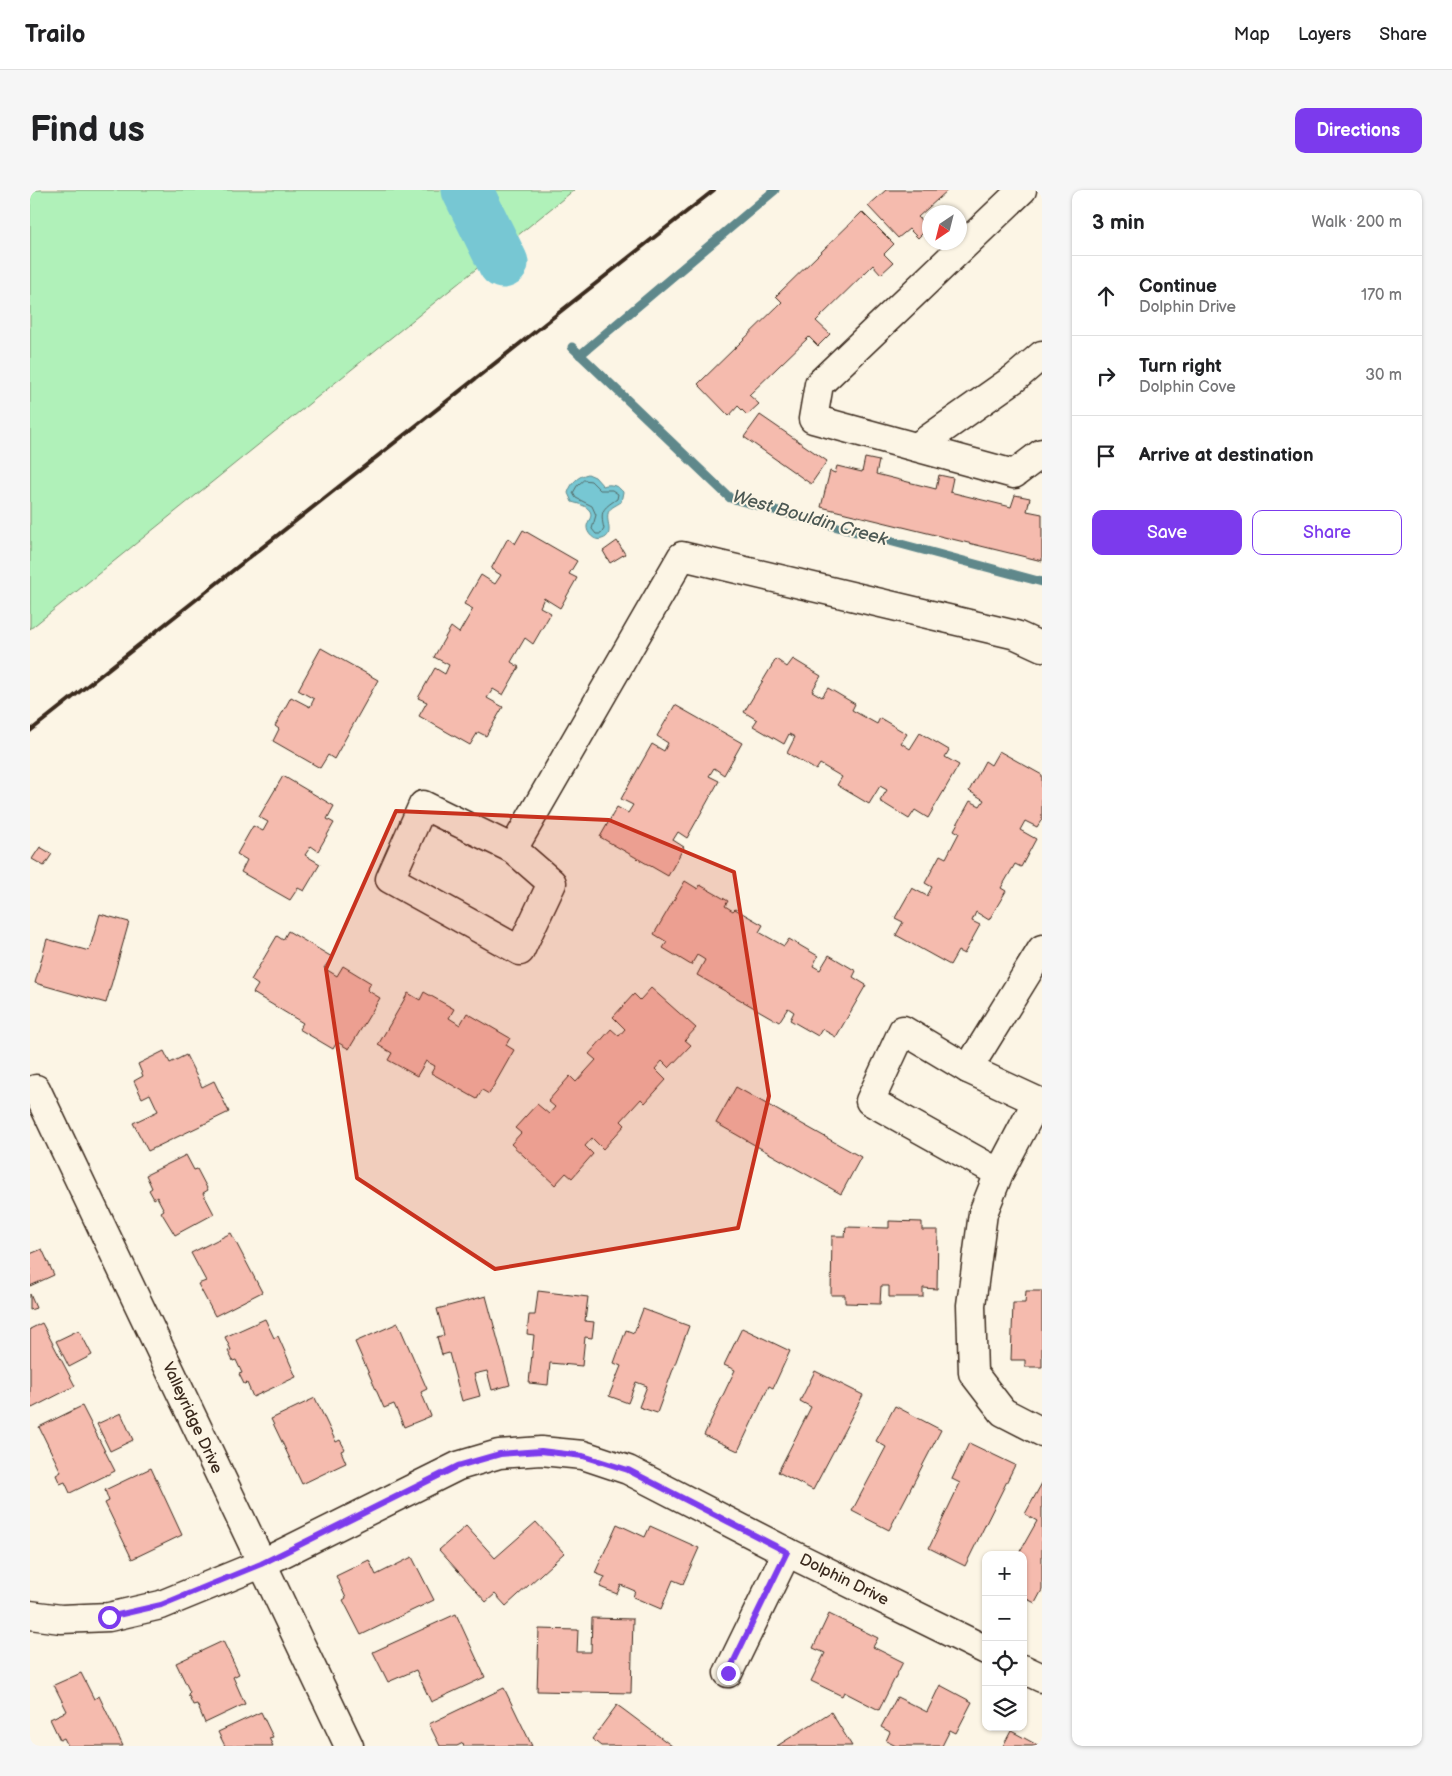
<!DOCTYPE html>
<meta charset="utf-8">
<style>
body{margin:0;font-family:"Balsamiq Sans",sans-serif;background:#f6f6f6;color:#202124}
.controls{position:absolute;right:15px;bottom:15px;display:grid;overflow:hidden;border-radius:10px;box-shadow:0 1px 4px #0004}
.controls button{width:45px;height:45px;display:grid;place-items:center;padding:0;border:0;border-bottom:1px solid #e0e0e0;background:#fff;color:#202124;font:25px sans-serif}
.compass{position:absolute;left:892px;top:15px;width:45px;height:45px;border-radius:50%;background:#fff;box-shadow:0 1px 4px #0004;rotate:215deg}
.stop{position:absolute;width:15px;height:15px;margin:-11px;border:4px solid #7c3aed;border-radius:50%;background:#fff}
.stop.end{background:#7c3aed;border-color:#fff;box-shadow:0 1px 5px #0008}
.list{margin:0;padding:0;list-style:none}
h2{display:flex;justify-content:space-between;align-items:center;height:65px;margin:0;padding:0 20px;font-size:21px}
h2 small{font-size:16px;font-weight:400;color:#757577}
.list li{display:grid;grid-template-columns:32px 1fr auto;gap:15px;align-items:center;box-sizing:border-box;height:80px;padding:0 20px;border-top:1px solid #e0e0e0}
.list b{display:block;font-size:19px;white-space:nowrap}
.list p{margin:0;font-size:16px;white-space:nowrap;color:#757577}
.list em{font-size:16px;font-style:normal;color:#757577}
.actions{display:flex;gap:10px;padding:15px 20px}
.actions a{flex:1;padding:11px 0;border:1px solid #7c3aed;border-radius:10px;text-align:center;font-size:18px;color:#7c3aed}
.actions .main{background:#7c3aed;color:#fff}
.icon{flex:none;width:28px;height:28px;fill:none;stroke:currentColor;stroke-width:2;stroke-linecap:round;stroke-linejoin:round}
.map{position:relative;flex:none;width:1012px;height:1556px;overflow:hidden;border-radius:10px}
header{display:flex;align-items:center;gap:30px;box-sizing:border-box;height:70px;padding:0 25px;background:#fff;border-bottom:1px solid #e0e0e0}
header strong{font-size:24px}
nav{display:flex;gap:28px;margin-inline-start:auto;font-size:18px}
.intro{display:flex;align-items:center;justify-content:space-between;box-sizing:border-box;height:120px;padding:0 30px}
h1{margin:0;font-size:35px}
.button{padding:12px 22px;border-radius:10px;background:#7c3aed;color:#fff;font-size:18px;font-weight:700}
main{display:flex;gap:30px;padding:0 30px}
aside{flex:1;background:#fff;border-radius:10px;box-shadow:0 1px 4px #0004}
.map>svg:first-child{display:block}
</style>
<header>
<strong>Trailo</strong>
<nav><a>Map</a><a>Layers</a><a>Share</a></nav>
</header>
<div class="intro"><h1>Find us</h1><a class="button">Directions</a></div>
<main>
<div class="map">
<svg width="1012" height="1556" viewBox="0 0 1012 1556">
<rect width="100%" height="100%" fill="#fcf5e5"/>
<filter id="ink" filterUnits="userSpaceOnUse"><feTurbulence type="fractalNoise" baseFrequency=".02" numOctaves="2"/><feDisplacementMap in="SourceGraphic" scale="10" xChannelSelector="R" yChannelSelector="G"/><feConvolveMatrix kernelMatrix="1 2 1 2 8 2 1 2 1" color-interpolation-filters="sRGB"/></filter>
<g filter="url(#ink)">
<!-- green -->
<path fill="#b0f1b9" stroke="#768e6c" d="M0,0H544L0,439Z"/>
<!-- water -->
<path fill="#77c7d3" stroke="#5f888b" d="M558,284L565,287L573,296C581,293 588,296 593,302L591,312C587,315 581,317 579,321C574,330 586,345 572,349C565,352 556,343 557,336C558,330 563,327 560,321C556,315 548,314 542,312L538,303C541,293 548,286 558,284Z"/>
<g fill="none" stroke-linecap="round" stroke-linejoin="round">
<!-- shore -->
<path stroke="#536966" stroke-width="1" d="M554,290L561,291L570,300H582L588,304L587,309C572,319 570,321 574,339L571,344H566L562,339L566,325L562,316L546,308L543,303L547,296Z"/>
<!-- stream -->
<g stroke="#5f888b" stroke-width="9">
<path d="M542,157L700,308L1012,392"/>
<path d="M550,165L745,0"/>
</g>
<!-- river -->
<path stroke="#77c7d3" stroke-width="51" d="M437,0L473,73"/>
</g>
<!-- building -->
<g fill="#f5bbae" stroke="#3b2a1e">
<path d="M856,0H918L888,27L898,38L888,48L879,39L868,48L838,16Z"/>
<path d="M832,22L864,54L854,64L863,73L851,84L843,75L786,131L800,144L788,156L779,147L719,205L729,214L717,225L708,216L699,226L668,194L752,112L746,106Z"/>
<path d="M730,225L797,271L781,294L714,247Z"/>
<path d="M835,268L849,271L846,284L906,299L909,285L923,288L920,302L981,317L985,305L1000,308L997,321L1012,324V371L791,317L800,281L805,283L807,276L832,282Z"/>
<path d="M493,340L547,371L539,384L547,388L530,418L514,408L510,417L521,423L503,454L495,448L481,472L489,477L473,505L463,499L457,508L473,517L456,546L448,542L440,555L389,526L397,512L388,508L405,478L415,484L419,475L404,467L421,437L429,443L443,419L434,414L451,385L465,394L471,385L461,379L478,348L485,354Z"/>
<path d="M587,351L595,364L580,373L573,361Z"/>
<path d="M291,458L348,490L304,569L298,565L290,578L243,551L249,539L245,536L261,507L280,517L284,509L268,500Z"/>
<path d="M746,469L757,477L763,469L791,486L782,501L792,507L798,498L825,514L822,520L847,534L850,528L877,544L871,553L880,559L890,543L919,560L915,567L929,575L898,628L885,620L879,629L850,611L857,600L850,596L839,614L807,595L812,587L790,574L786,580L757,563L765,547L759,544L754,554L723,536L727,530L714,522Z"/>
<path d="M645,515L712,553L694,585L684,578L679,586L689,591L657,648L648,642L643,650L654,657L638,686L570,647L587,617L598,623L603,615L591,609L622,554L634,561L638,553L627,546Z"/>
<path d="M969,561L1012,585V629L1007,637L995,631L990,640L1006,649L991,677L985,674L971,698L976,701L959,730L946,722L942,731L950,735L934,764L928,761L920,775L866,745L873,732L865,728L882,698L897,706L902,697L895,693L910,665L916,668L929,643L924,640L940,611L950,616L954,610L939,601L955,571L961,575Z"/>
<path d="M253,586L304,616L297,629L304,633L288,661L281,656L275,665L290,674L274,701L268,698L260,710L211,682L217,670L207,664L223,636L233,641L238,632L229,627Z"/>
<path d="M10,657L22,664L14,676L2,669Z"/>
<path d="M655,691L668,699L670,695L698,711L695,716L703,721L705,719L733,735L729,742L754,756L759,749L788,766L783,776L790,780L799,765L826,781L823,787L836,795L806,847L792,839L788,846L760,830L764,822L758,818L749,832L667,785L675,770L672,768L667,765L661,775L633,758L637,752L624,744Z"/>
<path d="M70,724L99,732L76,813L5,793L17,749L59,761Z"/>
<path d="M258,741L302,767L294,778L307,786L313,776L341,793L337,800L350,808L319,859L307,852L303,859L269,839L273,833L223,803L228,795L221,790L247,746L253,750Z"/>
<path d="M621,798L666,838L655,850L661,855L639,878L632,871L625,879L636,890L615,913L611,909L591,931L595,935L573,959L562,948L555,956L563,964L542,988L536,983L525,995L481,954L491,943L485,938L507,914L519,924L525,917L518,911L540,886L546,892L566,870L559,864L581,839L589,846L595,839L583,827L604,804L610,810Z"/>
<path d="M394,802L424,819L419,828L430,835L437,823L480,848L476,855L484,860L459,904L452,900L447,909L401,883L405,876L396,871L387,886L358,870L362,863L348,855L378,803L390,810Z"/>
<path d="M134,861L140,873L156,865L172,897L184,891L199,922L118,961L103,933L128,921L120,904L112,908L104,891L113,886L108,874Z"/>
<path d="M706,897L831,967L811,1004L686,933Z"/>
<path d="M156,965L164,980L167,979L178,1000L173,1003L184,1024L145,1045L131,1022L134,1020L127,1007L124,1009L119,1000L122,998L116,985Z"/>
<path d="M859,1031L892,1032V1040H908L907,1099L893,1098V1107H859V1096H851L850,1114L815,1113V1105H801L802,1046H815L816,1037L859,1038Z"/>
<path d="M201,1043L232,1102L185,1126L168,1094L176,1091L161,1063Z"/>
<path d="M12,1059L24,1085L0,1096V1064Z"/>
<path d="M508,1101L558,1107L555,1131L564,1132L562,1148L555,1147L552,1176L520,1173L518,1195L499,1193L504,1145L497,1144L499,1125H505Z"/>
<path d="M996,1101H1012V1177H995V1170H981L983,1113H995Z"/>
<path d="M0,1104L6,1118L0,1120Z"/>
<path d="M456,1106L480,1195L462,1200L457,1181L444,1184L450,1206L432,1211L419,1163L412,1165L407,1147L414,1145L407,1119Z"/>
<path d="M613,1119L659,1136L627,1223L609,1217L617,1196L606,1192L598,1213L579,1206L591,1176L584,1173L596,1140L604,1143Z"/>
<path d="M235,1129L244,1148L248,1146L266,1187L223,1207L217,1193L214,1194L209,1184L212,1183L206,1170L203,1171L198,1161L201,1160L195,1147Z"/>
<path d="M12,1133L45,1196L2,1218L0,1215V1139Z"/>
<path d="M368,1133L397,1199L391,1202L401,1226L374,1237L364,1214L354,1218L325,1152Z"/>
<path d="M712,1138L760,1161L743,1198L739,1196L708,1261L674,1245L705,1180L694,1175Z"/>
<path d="M49,1140L62,1165L39,1177L26,1151Z"/>
<path d="M785,1181L833,1205L783,1300L748,1282L781,1217L770,1211Z"/>
<path d="M285,1208L306,1252L310,1250L315,1259L311,1261L316,1273L272,1294L241,1229Z"/>
<path d="M52,1216L85,1281L40,1303L35,1292L30,1294L26,1285L31,1282L9,1237Z"/>
<path d="M865,1216L911,1240L859,1340L822,1321L856,1257L846,1251Z"/>
<path d="M91,1223L103,1250L80,1261L67,1234Z"/>
<path d="M939,1253L985,1275L935,1376L899,1358L930,1293L922,1289Z"/>
<path d="M121,1278L152,1345L102,1369L75,1313L79,1311L75,1300Z"/>
<path d="M1012,1293V1400L1005,1413L993,1407V1365H988L1007,1331L995,1324Z"/>
<path d="M506,1332L534,1363L476,1416L465,1404L456,1412L409,1360L436,1336L465,1368Z"/>
<path d="M587,1334L615,1347L620,1336L669,1358L653,1394L643,1390L631,1419L603,1407L605,1401L591,1395L587,1404L570,1397L575,1387L565,1383Z"/>
<path d="M382,1367L404,1410L331,1445L313,1410L316,1408L306,1386L339,1370L346,1385Z"/>
<path d="M426,1424L455,1487L401,1512L386,1480L358,1492L343,1462Z"/>
<path d="M799,1424L848,1448L843,1457L873,1472L849,1520L814,1502L812,1506L781,1491L795,1463L783,1458Z"/>
<path d="M562,1428L603,1429L601,1503L507,1501L509,1439L548,1440L547,1462H561Z"/>
<path d="M193,1451L209,1484L203,1487L215,1514L175,1533L167,1514L163,1515L158,1504L160,1502L146,1473Z"/>
<path d="M51,1483L64,1509L69,1506L93,1556H38L34,1548L30,1550L20,1529L37,1521L24,1495Z"/>
<path d="M910,1495L942,1512L926,1543L920,1540L912,1556H866L856,1551L860,1542L851,1537L867,1507L897,1522Z"/>
<path d="M474,1498L502,1556H434L433,1553L427,1556H410L399,1534Z"/>
<path d="M587,1515L594,1520L642,1556H571L562,1549Z"/>
<path d="M231,1522L243,1547L239,1548L243,1556H195L188,1542Z"/>
<path d="M801,1522L822,1556H747Z"/>
<path d="M981,1541L985,1543L1009,1556H973Z"/>
</g>
<g fill="none" stroke-linecap="round" stroke-linejoin="round">
<defs>
<g id="minor">
<path d="M992,0L789,194L783,229L984,284L1012,263"/>
<path d="M887,257L985,188L1012,165"/>
<path d="M393,615L483,659L522,693L490,761L360,689Z"/>
<path d="M483,659L652,366L986,445L1012,457"/>
<path d="M938,879L1012,759"/>
<path d="M6,899L319,1556"/>
<path d="M969,983L840,911L873,840L938,879L1007,911L969,983L953,1023L941,1115L943,1183L973,1222L1012,1242"/>
<path d="M0,1425L31,1429L79,1427L131,1415L231,1374L428,1276L469,1264L511,1261L553,1265L598,1280L757,1362L956,1460"/>
<path d="M993,1479L1012,1488"/>
<path d="M698,1483L757,1362"/>
</g>
</defs>
<!-- minor casing -->
<use href="#minor" stroke="#3b2a1e" stroke-width="31"/>
<!-- minor -->
<use href="#minor" stroke="#fcf5e5" stroke-width="28"/>
<!-- rail -->
<path stroke="#3b2a1e" stroke-width="4" d="M0,541L684,0"/>
</g>
</g>
<g fill="none" stroke-linecap="round" stroke-linejoin="round" filter="url(#ink)">
<!-- route -->
<path stroke="#7c3aed" stroke-width="6" d="M79,1427L131,1415L231,1374L428,1276L470,1264L511,1261L553,1266L598,1280L757,1362L698,1483"/>
</g>
<!-- marked area -->
<path fill="#c8321e" fill-opacity="0.2" stroke="#c8321e" stroke-width="4" stroke-linejoin="round" d="M366,621L579,630L704,682L739,906L708,1038L465,1079L327,988L296,779Z"/>
<g text-anchor="middle" dominant-baseline="central" stroke-width="4" stroke-linejoin="round" paint-order="stroke">
<!-- street labels -->
<g font-size="16" fill="#3b2a1e" stroke="#fcf5e5">
<text transform="translate(162 1228) rotate(65)">Valleyridge Drive</text>
<text transform="translate(814 1390) rotate(26)">Dolphin Drive</text>
</g>
<!-- water labels -->
<g font-size="18" font-style="italic" fill="#4d5954" stroke="#fcf5e5">
<text transform="translate(780 328) rotate(16)">West Bouldin Creek</text>
</g>
</g>
</svg>
<div class="controls">
<button>+</button>
<button>−</button>
<button><svg class="icon" aria-label="locate" viewBox="0 0 24 24"><circle cx="12" cy="12" r="6"/><path d="M12 2v4M12 18v4M2 12h4M18 12h4"/></svg></button>
<button><svg class="icon" aria-label="layers" viewBox="0 0 24 24"><path d="M12 4l9 5-9 5-9-5zM3 14l9 5 9-5"/></svg></button>
</div>
<svg class="compass" viewBox="-18 -18 36 36"><path d="M0-13l5 13h-10z" fill="#e53935"/><path d="M0 13l5-13h-10z" fill="#757577"/></svg>
<div class="stop" style="left:79px;top:1427px"></div>
<div class="stop end" style="left:698px;top:1483px"></div>
</div>
<aside>
<h2>3 min<small>Walk · 200 m</small></h2>
<ul class="list">
<li><svg class="icon" aria-label="ahead" viewBox="0 0 24 24"><path d="M12 20V5M6 11l6-6 6 6"/></svg><div><b>Continue</b><p>Dolphin Drive</p></div><em>170 m</em></li>
<li><svg class="icon" aria-label="right" viewBox="0 0 24 24"><path d="M7 20v-9h11M14 6l5 5-5 5"/></svg><div><b>Turn right</b><p>Dolphin Cove</p></div><em>30 m</em></li>
<li><svg class="icon" aria-label="arrive" viewBox="0 0 24 24"><path d="M6 21V4h12l-3 4 3 4H6"/></svg><div><b>Arrive at destination</b></div></li>
</ul>
<div class="actions"><a class="main">Save</a><a>Share</a></div>
</aside>
</main>
